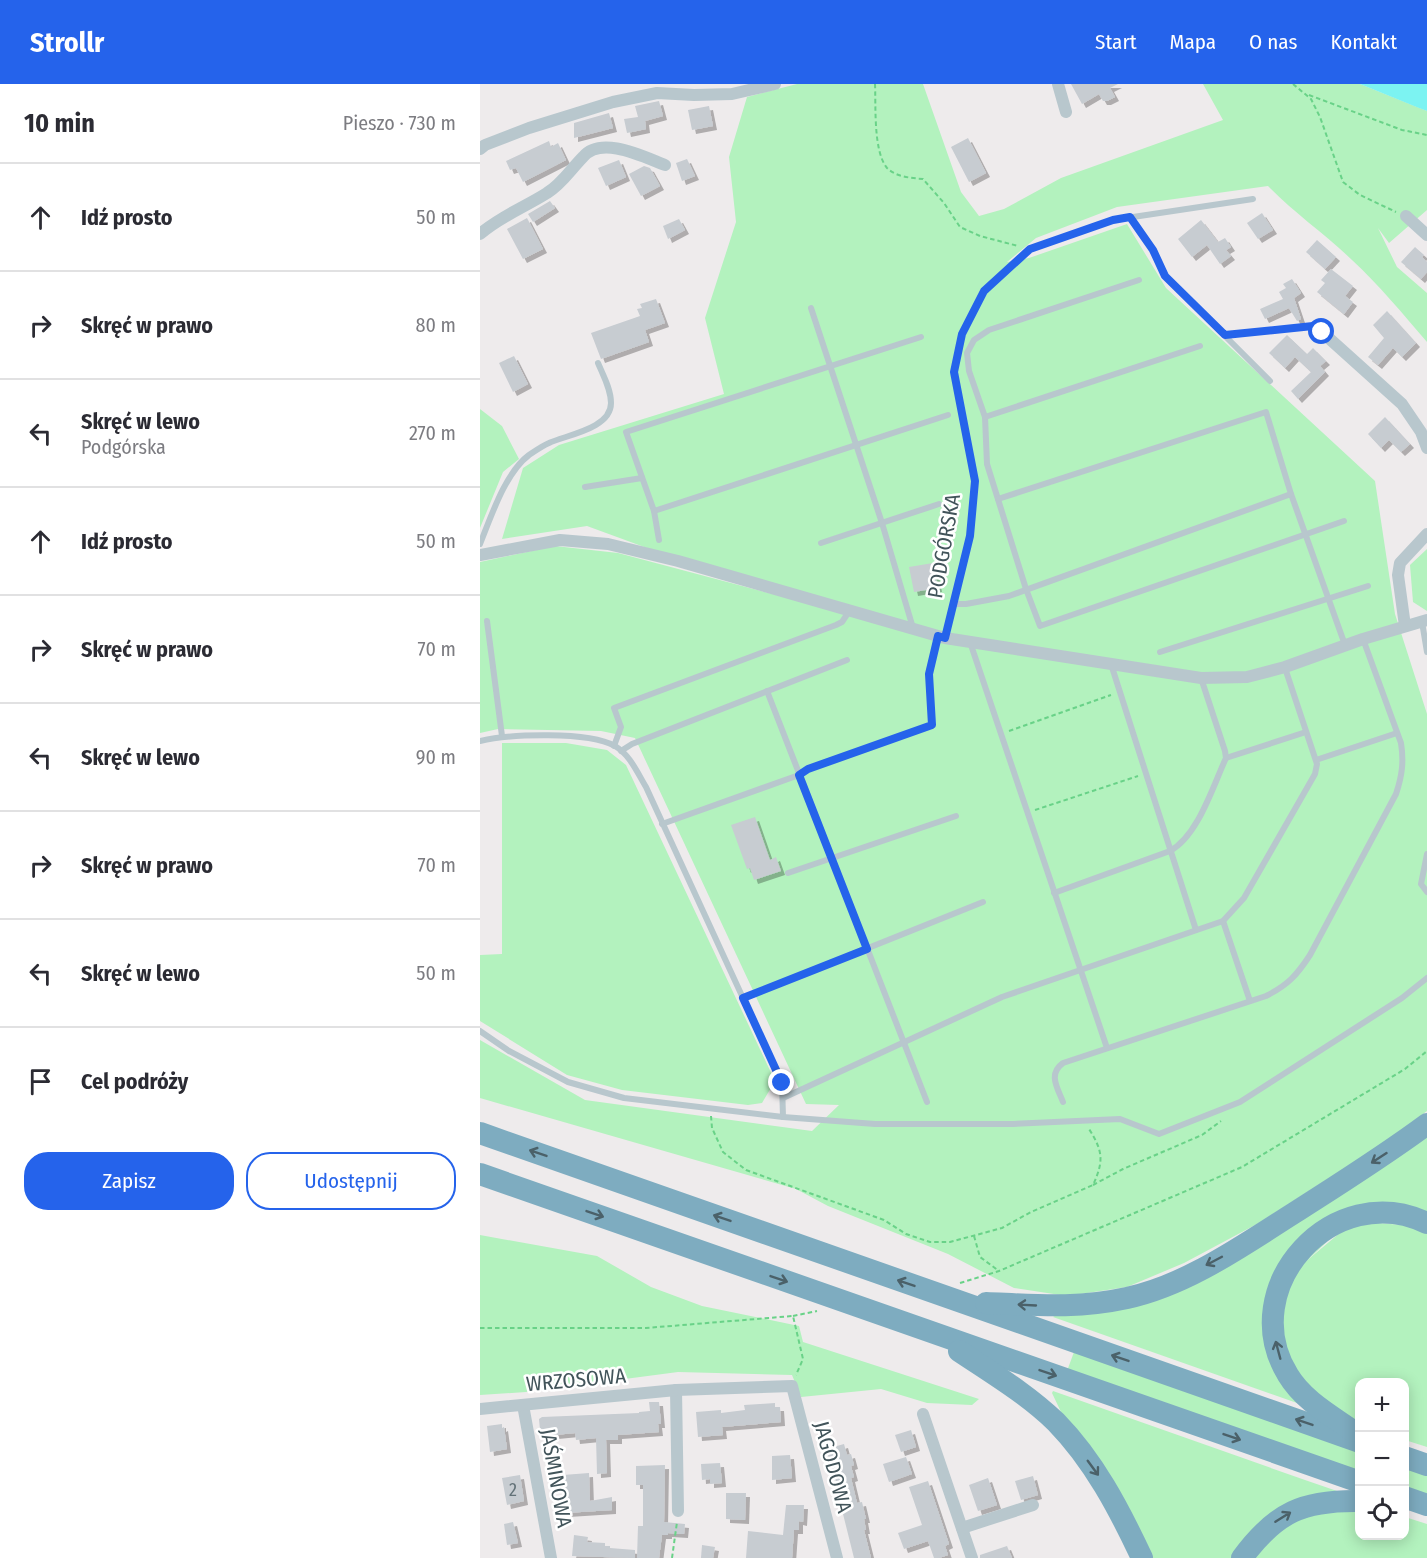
<!DOCTYPE html>
<html lang="pl">
<meta charset="utf-8">
<style>
body{margin:0;font-family:"Fira Sans Condensed",sans-serif;background:#f7f7f7;color:#2b2b33}
.controls{position:absolute;right:18px;bottom:18px;display:grid;overflow:hidden;border-radius:12px;box-shadow:0 3px 15px #0003}
.controls button{width:54px;height:54px;display:grid;place-items:center;padding:0;border:0;border-bottom:2px solid #e1e1e2;background:#fff;color:#2b2b33;font:30px sans-serif}
.stop{position:absolute;width:18px;height:18px;margin:-14px;border:4px solid #2563eb;border-radius:50%;background:#fff}
.stop.end{background:#2563eb;border-color:#fff;box-shadow:0 2px 6px #0008}
.list{margin:0;padding:0;list-style:none}
h2{display:flex;justify-content:space-between;align-items:center;height:78px;margin:0;padding:0 24px;font-size:26px}
h2 small{font-size:20px;font-weight:400;color:#7c7c81}
.list li{display:grid;grid-template-columns:39px 1fr auto;gap:18px;align-items:center;box-sizing:border-box;height:108px;padding:0 24px;border-top:2px solid #e1e1e2}
.list b{display:block;font-size:22px;white-space:nowrap}
.list p{margin:0;font-size:20px;white-space:nowrap;color:#7c7c81}
.list em{font-size:20px;font-style:normal;color:#7c7c81}
.actions{display:flex;gap:12px;padding:18px 24px}
.actions a{flex:1;padding:14px 0;border:2px solid #2563eb;border-radius:24px;text-align:center;font-size:21px;color:#2563eb}
.actions .main{background:#2563eb;color:#fff}
.icon{flex:none;width:33px;height:33px;fill:none;stroke:currentColor;stroke-width:2;stroke-linecap:round;stroke-linejoin:round}
.map{position:relative;flex:none;width:947px;height:1474px;overflow:hidden}
header{display:flex;align-items:center;gap:36px;box-sizing:border-box;height:84px;padding:0 30px;background:#2563eb;color:#fff}
header strong{font-size:28px}
nav{display:flex;gap:33px;margin-inline-start:auto;font-size:21px}
main{display:flex}
aside{flex:1;background:#fff}
.map>svg:first-child{display:block}
</style>
<header>
<strong>Strollr</strong>
<nav><a>Start</a><a>Mapa</a><a>O nas</a><a>Kontakt</a></nav>
</header>
<main>
<aside>
<h2>10 min<small>Pieszo · 730 m</small></h2>
<ul class="list">
<li><svg class="icon" aria-label="ahead" viewBox="0 0 24 24"><path d="M12 20V5M6 11l6-6 6 6"/></svg><div><b>Idź prosto</b></div><em>50 m</em></li>
<li><svg class="icon" aria-label="right" viewBox="0 0 24 24"><path d="M7 20v-9h11M14 6l5 5-5 5"/></svg><div><b>Skręć w prawo</b></div><em>80 m</em></li>
<li><svg class="icon" aria-label="left" viewBox="0 0 24 24"><path d="M17 20v-9H6M10 6l-5 5 5 5"/></svg><div><b>Skręć w lewo</b><p>Podgórska</p></div><em>270 m</em></li>
<li><svg class="icon" aria-label="ahead" viewBox="0 0 24 24"><path d="M12 20V5M6 11l6-6 6 6"/></svg><div><b>Idź prosto</b></div><em>50 m</em></li>
<li><svg class="icon" aria-label="right" viewBox="0 0 24 24"><path d="M7 20v-9h11M14 6l5 5-5 5"/></svg><div><b>Skręć w prawo</b></div><em>70 m</em></li>
<li><svg class="icon" aria-label="left" viewBox="0 0 24 24"><path d="M17 20v-9H6M10 6l-5 5 5 5"/></svg><div><b>Skręć w lewo</b></div><em>90 m</em></li>
<li><svg class="icon" aria-label="right" viewBox="0 0 24 24"><path d="M7 20v-9h11M14 6l5 5-5 5"/></svg><div><b>Skręć w prawo</b></div><em>70 m</em></li>
<li><svg class="icon" aria-label="left" viewBox="0 0 24 24"><path d="M17 20v-9H6M10 6l-5 5 5 5"/></svg><div><b>Skręć w lewo</b></div><em>50 m</em></li>
<li><svg class="icon" aria-label="arrive" viewBox="0 0 24 24"><path d="M6 21V4h12l-3 4 3 4H6"/></svg><div><b>Cel podróży</b></div></li>
</ul>
<div class="actions"><a class="main">Zapisz</a><a>Udostępnij</a></div>
</aside>
<div class="map">
<svg width="947" height="1474" viewBox="0 0 947 1474">
<defs>
<filter id="shadow"><feDropShadow dx="4" dy="4" stdDeviation="0" flood-color="#0004"/></filter>
</defs>
<rect width="100%" height="100%" fill="#eeebec"/>
<!-- green -->
<g fill="#b3f2be">
<path d="M317,0H443L481,108L499,132L524,125L581,94L743,36L723,0H880L947,27V126L909,159L898,144L917,183L947,209V258C923,230 899,201 872,176C845,150 814,129 788,102L637,123L556,154L527,178L549,174L647,140L686,204L895,397L915,530L947,630V1027L901,1061L777,1140L704,1179L647,1203L587,1212L534,1204L468,1170L348,1122L316,1105L0,1014V956L105,1016L332,1047L359,1021L326,1020L155,654L121,647L18,645L0,649V478L75,462L138,469L292,510L107,442L22,455L43,384L79,361L244,310L225,234L256,138L249,73L267,13Z"/>
<path d="M0,325L22,342L39,375L23,388L0,444Z"/>
<path d="M947,465V527L933,518L930,481Z"/>
<path d="M22,659H86L127,666L146,681L295,997L282,1019L268,1021L142,1006L87,991L0,937V871L22,870Z"/>
<path d="M947,1045V1132L882,1125L790,1211L817,1319L573,1233L576,1231L643,1223Z"/>
<path d="M874,1137L947,1143V1363L925,1356L924,1298H880L879,1339L825,1306L797,1253L805,1195Z"/>
<path d="M0,1151L117,1172L171,1203L222,1222L319,1242L323,1258L499,1315L492,1321L447,1319L401,1305L321,1313L312,1291L198,1288L46,1308L0,1311Z"/>
<path d="M594,1268L879,1368V1389L587,1287Z"/>
<path d="M573,1307L825,1396L857,1407L752,1474H670L581,1328L572,1309Z"/>
<path d="M925,1384L947,1391V1413L925,1405Z"/>
<path d="M879,1425L880,1452H924L925,1433L947,1440V1474H771L801,1444L833,1429Z"/>
</g>
<!-- water -->
<path fill="#7cf3f2" d="M880,0H947V27L939,24Z"/>
<!-- building -->
<g fill="#c7ccd1" filter="url(#shadow)">
<path d="M591,0H638L630,4L635,13L627,17H623L619,10L602,20Z"/>
<path d="M179,17L183,32L165,37L166,45L147,49L144,35L158,33L155,22Z"/>
<path d="M229,22L233,42L212,46L208,26Z"/>
<path d="M129,29L133,44L94,54V39Z"/>
<path d="M488,54L506,89L489,98L471,63Z"/>
<path d="M69,57L71,63L78,59L86,76L43,98L36,84L30,86L26,77Z"/>
<path d="M207,75L215,92L202,97L196,79Z"/>
<path d="M139,76L146,93L126,102L118,84Z"/>
<path d="M164,82L170,84L180,102L161,112L149,90Z"/>
<path d="M70,117L75,124L53,138L48,130Z"/>
<path d="M782,129L793,146L778,155L767,139Z"/>
<path d="M47,134L63,165L43,175L27,145Z"/>
<path d="M199,135L205,146L188,155L183,142Z"/>
<path d="M721,136L738,158L745,154L751,163L746,166L751,172L740,180L727,161L712,173L698,155Z"/>
<path d="M837,156L856,173L845,185L826,168Z"/>
<path d="M935,163L944,171L942,173L947,178V188L941,195L921,178Z"/>
<path d="M851,185L873,202L865,212L873,218L864,230L837,208L845,199L841,196Z"/>
<path d="M812,195L821,209L814,214L821,235L817,237L809,224L785,235L780,225L803,215L799,208L806,204L803,200Z"/>
<path d="M176,215L185,239L165,246L169,258L121,275L111,249L160,232L157,225L162,224L160,220Z"/>
<path d="M907,227L936,259L922,273L913,264L898,281L888,273L904,254L893,241Z"/>
<path d="M807,251L827,270L833,264L846,277L840,282L845,288L818,315L811,307L831,288L815,273L805,284L789,269Z"/>
<path d="M34,272L48,300L33,308L19,279Z"/>
<path d="M905,333L930,360L921,368L909,356L901,364L888,350Z"/>
<path d="M453,479L458,504L434,508L429,483Z"/>
<path d="M275,733L290,776L296,773L301,787L274,796L270,784L267,785L251,741Z"/>
<path d="M169,1318H179L181,1340H178L179,1348L138,1351V1356H126L127,1389L117,1390L116,1354L96,1356L95,1349L64,1352L63,1345L60,1346L59,1335L62,1333L159,1329V1328L170,1327Z"/>
<path d="M295,1319V1323H300L301,1338L242,1343L243,1351L218,1353L216,1328L241,1326V1329L265,1326L264,1321Z"/>
<path d="M22,1340V1344L24,1343L27,1365L10,1368L7,1342Z"/>
<path d="M431,1346L436,1363L421,1368L415,1351Z"/>
<path d="M364,1360L367,1371L371,1370L374,1381L371,1382L374,1393L371,1394L377,1419L382,1418L386,1435H384L386,1446H384L391,1474H374L359,1414H361L346,1365Z"/>
<path d="M310,1371L312,1394L292,1396V1372Z"/>
<path d="M426,1373L432,1390L409,1398L403,1380Z"/>
<path d="M240,1379L242,1399L230,1400V1395L222,1396L221,1380Z"/>
<path d="M185,1381L184,1438L205,1440L204,1450L188,1449V1451H182L179,1474H157L158,1442H163V1401H156V1382Z"/>
<path d="M109,1389L110,1417L132,1413V1426L85,1429L83,1391Z"/>
<path d="M40,1391L44,1417L27,1421L22,1394Z"/>
<path d="M553,1392L558,1411L541,1416L535,1397Z"/>
<path d="M508,1394L517,1421L498,1427L489,1401Z"/>
<path d="M448,1397L469,1460L465,1462L468,1471L459,1474H454L448,1457L424,1465L418,1449L442,1441L429,1403Z"/>
<path d="M246,1409H266L265,1436L246,1435Z"/>
<path d="M306,1421H324L323,1438L319,1437V1446H314L312,1474H266L268,1447L303,1451Z"/>
<path d="M33,1438L38,1459L27,1461L24,1440Z"/>
<path d="M94,1451L108,1453L107,1458L125,1459V1462H130V1464L155,1466V1474L92,1472Z"/>
<path d="M222,1461L235,1463L233,1474H221Z"/>
<path d="M527,1462L532,1474H500V1471Z"/>
</g>
<g fill="none" stroke-linecap="round" stroke-linejoin="round">
<!-- path -->
<g stroke="#69d288" stroke-width="2" stroke-dasharray="4.5 3" stroke-linecap="butt">
<path d="M395,0C396,21 393,67 407,84C416,93 431,94 443,95L464,119L480,143L500,152L538,162"/>
<path d="M813,0L831,15L840,33L863,98L880,111L916,128"/>
<path d="M829,11L922,46L947,51"/>
<path d="M756,250L831,242"/>
<path d="M529,647L631,611"/>
<path d="M555,726L658,692"/>
<path d="M231,1032L232,1044L243,1068L266,1086L404,1136L426,1150L450,1158H470L522,1144L551,1128L613,1101C624,1077 623,1067 609,1045"/>
<path d="M613,1101L643,1085L722,1051L741,1037"/>
<path d="M494,1152L500,1173L519,1187"/>
<path d="M480,1199L519,1187L762,1083L925,985L947,967"/>
<path d="M313,1232L337,1227"/>
<path d="M0,1244H166L313,1232L323,1275L316,1291"/>
<path d="M192,1474L197,1438"/>
</g>
<!-- service -->
<g stroke="#b8c7cd" stroke-width="6">
<path d="M650,133L673,166L685,192L790,297"/>
<path d="M659,196L509,246L494,256L487,269L489,287L505,333L507,380L546,505L560,542L864,437"/>
<path d="M331,224L402,439L433,544"/>
<path d="M505,333L720,262"/>
<path d="M105,403L162,394"/>
<path d="M518,415L786,328L811,410L865,561"/>
<path d="M174,427L468,331"/>
<path d="M179,456L174,427L146,348L441,253"/>
<path d="M341,459L459,420"/>
<path d="M0,460C11,433 25,389 49,371C55,367 62,362 69,359C86,351 131,345 131,319C131,305 123,291 118,279"/>
<path d="M473,520H486L529,512L811,410"/>
<path d="M7,537L22,652"/>
<path d="M942,538L947,568"/>
<path d="M465,554L490,452L495,397L474,288L482,250L504,207L550,165L633,136L773,115"/>
<path d="M490,558L627,964"/>
<path d="M680,568L888,502"/>
<path d="M631,580L716,846"/>
<path d="M287,607L447,1018"/>
<path d="M0,657C30,650 108,647 135,662C150,671 157,688 166,703L302,999L303,1033"/>
<path d="M134,662L141,643L134,624L356,541L362,538L370,526"/>
<path d="M141,667L152,660L367,576"/>
<path d="M746,674L826,648"/>
<path d="M836,676L917,649"/>
<path d="M182,740L319,691L328,685L452,641L449,589L458,552"/>
<path d="M947,770L941,800L947,808"/>
<path d="M308,789L476,732"/>
<path d="M574,809L690,767C718,752 733,702 746,674L745,667L721,594"/>
<path d="M743,837L770,917"/>
<path d="M263,914L503,818"/>
<path d="M0,947L29,967L88,998L144,1014L303,1033L395,1040H533L640,1035L679,1050L760,1018L922,914L947,894"/>
<path d="M303,1014L522,913L743,837L764,814L835,690L837,680L805,584"/>
<path d="M583,1018C577,1003 568,990 583,979L786,912C808,901 817,891 830,871L916,710C922,692 924,678 921,659L883,555"/>
</g>
<!-- minor -->
<g stroke="#b8c7cd" stroke-width="12">
<path d="M578,0L586,28"/>
<path d="M0,65L5,61L49,44L133,18L177,9L214,11L252,10L295,0"/>
<path d="M926,132L947,151"/>
<path d="M0,150C21,132 45,123 67,109C82,100 91,85 103,73C121,51 164,73 185,81"/>
<path d="M842,248L922,320L941,348L947,364"/>
<path d="M0,471L80,456L128,460L198,477L465,554L721,594L767,593L805,583L883,555L947,536"/>
<path d="M925,542L918,491L920,479L947,450"/>
<path d="M196,1306L198,1427"/>
<path d="M43,1321L71,1474"/>
<path d="M0,1325L196,1306L312,1302L357,1474"/>
<path d="M443,1330L492,1474"/>
<path d="M482,1444L553,1421"/>
</g>
<!-- motorway -->
<g stroke="#7eacc0" stroke-width="22">
<path d="M0,1049L880,1358"/>
<path d="M0,1090L880,1398"/>
<path d="M506,1219C555,1221 597,1225 647,1214C707,1201 762,1162 814,1129C859,1100 904,1072 947,1040"/>
<path d="M479,1267C512,1289 547,1310 576,1338C614,1377 639,1425 662,1474"/>
<path d="M873,1347C850,1331 823,1316 808,1291C754,1203 854,1094 947,1139"/>
<path d="M924,1373L947,1381"/>
<path d="M924,1413L947,1421"/>
<path d="M762,1474C796,1428 823,1416 880,1417"/>
</g>
</g>
<!-- one-way arrows -->
<defs><path id="oneway-shaft" d="M-6 0H5M1.5-3L5.5 0L1.5 3" fill="none" stroke-width="1.6" stroke-linecap="round" stroke-linejoin="round" transform="scale(1.5)"/></defs>
<g stroke="#4b6169">
<use href="#oneway-shaft" transform="translate(58 1069) rotate(-161)"/>
<use href="#oneway-shaft" transform="translate(899 1074) rotate(147)"/>
<use href="#oneway-shaft" transform="translate(115 1130) rotate(19)"/>
<use href="#oneway-shaft" transform="translate(242 1134) rotate(-161)"/>
<use href="#oneway-shaft" transform="translate(734 1177) rotate(152)"/>
<use href="#oneway-shaft" transform="translate(299 1195) rotate(19)"/>
<use href="#oneway-shaft" transform="translate(426 1199) rotate(-161)"/>
<use href="#oneway-shaft" transform="translate(547 1221) rotate(-177)"/>
<use href="#oneway-shaft" transform="translate(798 1266) rotate(-105)"/>
<use href="#oneway-shaft" transform="translate(640 1274) rotate(-161)"/>
<use href="#oneway-shaft" transform="translate(568 1289) rotate(19)"/>
<use href="#oneway-shaft" transform="translate(824 1338) rotate(-161)"/>
<use href="#oneway-shaft" transform="translate(752 1353) rotate(19)"/>
<use href="#oneway-shaft" transform="translate(613 1384) rotate(54)"/>
<use href="#oneway-shaft" transform="translate(803 1433) rotate(-32)"/>
</g>
<g fill="none" stroke-linecap="round" stroke-linejoin="round">
<!-- route -->
<path stroke="#2563eb" stroke-width="8" d="M302,999L263,914L387,865L319,691L328,685L452,641L449,590L458,552L465,554L490,452L495,397L474,288L482,250L504,207L550,165L633,136L650,133L673,166L685,192L745,251L833,242L842,248"/>
</g>
<g text-anchor="middle" dominant-baseline="central" stroke-width="5" stroke-linejoin="round" paint-order="stroke">
<!-- number labels -->
<g font-size="18" fill="#637278">
<text x="33" y="1406">2</text>
</g>
<!-- street labels -->
<g font-size="21" fill="#42545a" stroke="#fff">
<text transform="translate(464 462) rotate(-80)">PODGÓRSKA</text>
<text transform="translate(96 1296) rotate(-5)">WRZOSOWA</text>
<text transform="translate(353 1383) rotate(75)">JAGODOWA</text>
<text transform="translate(76 1394) rotate(80)">JAŚMINOWA</text>
</g>
</g>
</svg>
<div class="controls">
<button>+</button>
<button>−</button>
<button><svg class="icon" aria-label="locate" viewBox="0 0 24 24"><circle cx="12" cy="12" r="6"/><path d="M12 2v4M12 18v4M2 12h4M18 12h4"/></svg></button>
</div>
<div class="stop" style="left:842px;top:248px"></div>
<div class="stop end" style="left:302px;top:999px"></div>
</div>
</main>
